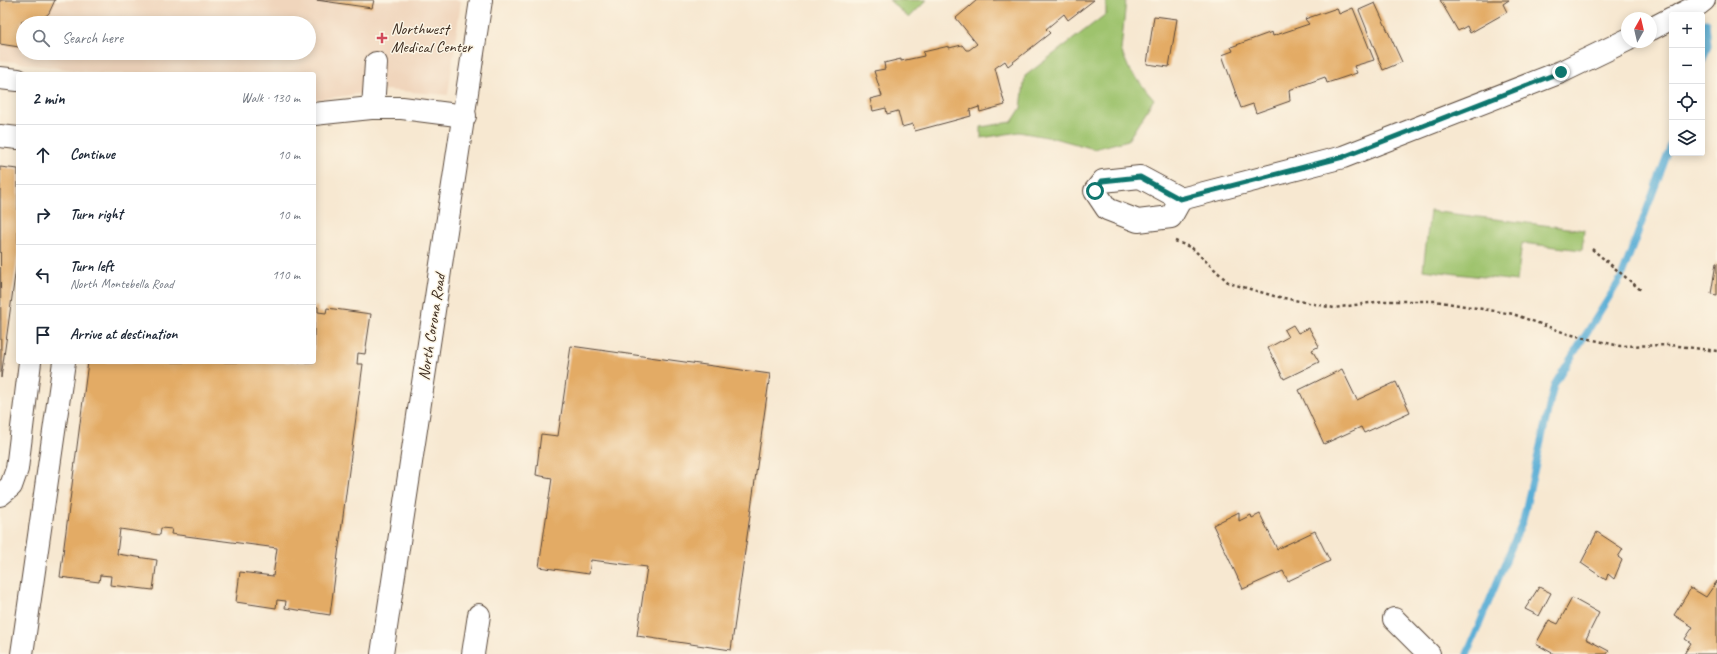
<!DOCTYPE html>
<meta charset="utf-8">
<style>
body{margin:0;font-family:Caveat,sans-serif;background:#f2f2f3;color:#1f2937}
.controls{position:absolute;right:12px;top:12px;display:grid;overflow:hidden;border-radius:4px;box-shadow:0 2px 10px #0003}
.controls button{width:36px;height:36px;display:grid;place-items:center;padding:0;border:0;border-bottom:1px solid #e0e1e3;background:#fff;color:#1f2937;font:20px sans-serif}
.compass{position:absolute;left:1621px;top:12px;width:36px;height:36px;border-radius:50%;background:#fff;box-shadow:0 2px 10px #0003;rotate:8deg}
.stop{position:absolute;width:12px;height:12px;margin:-9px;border:3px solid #0f766e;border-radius:50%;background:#fff}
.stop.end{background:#0f766e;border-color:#fff;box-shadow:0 1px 4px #0008}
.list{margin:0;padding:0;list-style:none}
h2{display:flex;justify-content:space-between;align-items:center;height:52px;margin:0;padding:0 16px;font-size:17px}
h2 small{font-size:13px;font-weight:400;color:#747a83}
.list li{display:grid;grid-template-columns:26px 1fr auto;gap:12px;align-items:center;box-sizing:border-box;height:60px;padding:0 16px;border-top:1px solid #e0e1e3}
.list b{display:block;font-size:15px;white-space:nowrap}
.list p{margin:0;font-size:13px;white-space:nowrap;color:#747a83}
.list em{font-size:13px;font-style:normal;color:#747a83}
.icon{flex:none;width:22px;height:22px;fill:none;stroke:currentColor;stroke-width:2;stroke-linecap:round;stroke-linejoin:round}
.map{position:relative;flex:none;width:1717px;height:654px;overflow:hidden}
.search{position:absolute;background:#fff;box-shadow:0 2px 10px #0003;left:16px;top:16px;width:300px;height:44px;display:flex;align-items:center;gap:10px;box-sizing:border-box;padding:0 14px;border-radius:22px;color:#747a83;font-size:15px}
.panel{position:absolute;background:#fff;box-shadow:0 2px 10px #0003;left:16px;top:72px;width:300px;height:292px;border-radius:4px}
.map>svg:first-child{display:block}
</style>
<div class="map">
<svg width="1717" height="654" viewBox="0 0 1717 654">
<rect width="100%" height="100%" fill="#fcf5e5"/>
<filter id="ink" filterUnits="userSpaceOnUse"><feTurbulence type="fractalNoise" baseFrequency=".025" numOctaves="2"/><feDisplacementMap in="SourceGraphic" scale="8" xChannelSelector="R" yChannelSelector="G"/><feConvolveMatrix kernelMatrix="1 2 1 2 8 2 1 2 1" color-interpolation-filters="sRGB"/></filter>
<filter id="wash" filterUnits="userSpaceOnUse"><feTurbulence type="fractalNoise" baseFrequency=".012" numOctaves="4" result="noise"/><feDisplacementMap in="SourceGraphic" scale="16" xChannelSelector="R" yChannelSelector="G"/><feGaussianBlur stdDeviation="0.9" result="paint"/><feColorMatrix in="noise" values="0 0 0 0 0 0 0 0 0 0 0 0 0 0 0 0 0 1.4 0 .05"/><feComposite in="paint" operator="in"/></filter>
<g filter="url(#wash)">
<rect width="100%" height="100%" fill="#f7e8d1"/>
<!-- built -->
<path fill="#f0d5bc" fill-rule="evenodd" d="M0,0H461L448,95L387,90L314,100V74H101L0,60ZM23,23H309V53H23Z"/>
<!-- green -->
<g fill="#9ec36d" stroke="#6c7646">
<path d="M889,0H927L909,18Z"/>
<path d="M1106,0H1126L1121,50L1130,71L1154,99L1128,140L1094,149L1058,139L1019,132L981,138V127L1012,122L1021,108L1025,76L1106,14Z"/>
<path d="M1430,211L1584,230L1582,250L1522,243L1517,281L1423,270Z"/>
</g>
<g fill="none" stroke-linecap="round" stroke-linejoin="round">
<!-- stream -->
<g stroke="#5aaed6" stroke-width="7">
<path d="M1702,62L1708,46L1706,23"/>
<path d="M1467,654L1523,520L1554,385L1621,278L1672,142"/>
</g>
</g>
<g id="blocks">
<!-- building -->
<g fill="#e3ab65">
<path d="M0,0H55L49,13L39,22L22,21L19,47L0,44Z"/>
<path d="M316,0H374L372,8Z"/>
<path d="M977,0H1094L1068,20L1064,14L1046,29L1050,33L1008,66L1005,61L995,68L1005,105L980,112L979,107L970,110L971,116L915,131L913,124L902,127L898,111L887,114L886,108L873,111L870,99L882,96L874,71L885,69L884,63L901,59V61L924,56L923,52L949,46V48L962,45L966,50H969L977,44L956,18Z"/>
<path d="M1440,0H1509L1503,4L1507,12L1470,33L1467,26L1458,31Z"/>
<path d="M1375,3L1402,62L1383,70L1359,10Z"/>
<path d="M1337,8L1339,14L1353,8L1374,60L1354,66L1357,73L1327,83L1325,77L1289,90L1290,101L1256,113L1253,104L1241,108L1222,55L1233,51L1231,47L1272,32L1273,36L1309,24L1305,19Z"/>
<path d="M1154,16L1177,19L1169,67L1147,64Z"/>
<path d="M0,167L18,169V253L1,378Z"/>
<path d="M1716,263H1717V295L1711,294Z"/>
<path d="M314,306L318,307V312L326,313L327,308L371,314L365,354L358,353L357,364H363L330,615L285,608L286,601L277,600L276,608L236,602L240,572L273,576L277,548L171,534L172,529L161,528L160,535L120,529L117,554L157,560L153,590L110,585L111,576L100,575L99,582L60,577L88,362H314Z"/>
<path d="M1293,325L1298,333L1309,328L1319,346L1312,350L1319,362L1284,379L1268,348L1288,337L1284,330Z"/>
<path d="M571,346L770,374L731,650L637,636L647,567L591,560L589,574L539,567L552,478L536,475L541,434L558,436Z"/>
<path d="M1342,369L1357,400L1396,382L1410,412L1364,433L1361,427L1324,444L1299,390Z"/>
<path d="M1239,512V521L1251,515L1252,518L1260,514L1277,549L1315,531L1330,561L1288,581L1283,571L1243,589L1213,525Z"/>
<path d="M1597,532L1623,549L1618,557L1622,560L1614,579L1608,574L1606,580L1581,563Z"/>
<path d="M1717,581V654H1684L1691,643L1685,639L1693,627L1674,615L1691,588L1706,597Z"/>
<path d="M1539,587L1551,593L1539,616L1525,609Z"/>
<path d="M1572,598L1599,613L1586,639L1609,651L1607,654H1554L1536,644L1549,620L1558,624Z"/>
</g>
</g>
</g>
<g filter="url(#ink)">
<use href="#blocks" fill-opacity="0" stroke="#574639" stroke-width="1"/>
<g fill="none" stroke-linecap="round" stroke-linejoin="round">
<defs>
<g id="minor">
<path d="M1679,15L1695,7L1704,0"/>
<path d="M1651,29L1672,18"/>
<path d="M0,78L18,80"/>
<path d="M373,108L376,63"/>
<path d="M314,114L371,108H402L465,116"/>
<path d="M0,136L18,138"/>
<path d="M1140,177L1181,199L1171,217L1138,221L1107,209L1095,191L1103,181Z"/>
<path d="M1181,199L1343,157L1561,72L1627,40"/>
<path d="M0,495L11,486L17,469L30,362"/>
<path d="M1394,619L1429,654"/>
<path d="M22,654L64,362"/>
<path d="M382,654L481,0"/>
<path d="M473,654L479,615"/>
</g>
</defs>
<!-- minor casing -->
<use href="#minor" stroke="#574639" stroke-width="24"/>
<!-- path -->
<g stroke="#574639" stroke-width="2.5" stroke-dasharray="3 3" stroke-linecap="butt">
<path d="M1175,241L1192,248L1229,283L1274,296L1334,308L1383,301H1435L1513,314L1568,334L1620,346L1671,345L1717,351"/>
<path d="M1592,249L1642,291"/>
</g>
<!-- minor -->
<use href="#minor" stroke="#fff" stroke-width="22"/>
</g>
</g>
<g fill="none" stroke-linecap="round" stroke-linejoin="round" filter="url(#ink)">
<!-- route -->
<path stroke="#0f766e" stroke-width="5" d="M1095,191L1102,181L1140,177L1180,199L1343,157L1561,72"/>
</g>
<!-- markers -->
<path fill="#d1495b" stroke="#fcf5e5" stroke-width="1.5" d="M380 32h4v4h4v4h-4v4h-4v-4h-4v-4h4z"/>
<g text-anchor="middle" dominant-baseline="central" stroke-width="3" stroke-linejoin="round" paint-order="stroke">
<!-- poi labels -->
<g font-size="16" fill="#3b2a1e" stroke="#fcf5e5" text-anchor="start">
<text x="391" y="29">Northwest<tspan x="391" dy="18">Medical Center</tspan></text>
</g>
<!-- street labels -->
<g font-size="16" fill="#3b2a1e" stroke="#fcf5e5">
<text transform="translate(432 327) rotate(-81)">North Corona Road</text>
</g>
</g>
</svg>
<div class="controls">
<button>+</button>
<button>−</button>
<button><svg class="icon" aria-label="locate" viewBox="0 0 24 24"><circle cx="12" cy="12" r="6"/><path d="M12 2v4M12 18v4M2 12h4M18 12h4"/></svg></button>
<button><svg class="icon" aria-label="layers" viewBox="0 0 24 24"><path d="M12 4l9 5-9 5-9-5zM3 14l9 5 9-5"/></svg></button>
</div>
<svg class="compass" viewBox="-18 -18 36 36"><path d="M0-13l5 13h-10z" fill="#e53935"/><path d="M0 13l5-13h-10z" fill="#747a83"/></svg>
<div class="stop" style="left:1095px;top:191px"></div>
<div class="stop end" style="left:1561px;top:72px"></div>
<div class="search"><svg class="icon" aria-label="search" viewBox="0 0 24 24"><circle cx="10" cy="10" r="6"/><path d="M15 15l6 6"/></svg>Search here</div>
<section class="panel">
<h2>2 min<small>Walk · 130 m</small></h2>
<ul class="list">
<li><svg class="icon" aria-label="ahead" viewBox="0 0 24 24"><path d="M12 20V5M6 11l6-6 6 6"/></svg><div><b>Continue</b></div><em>10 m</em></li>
<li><svg class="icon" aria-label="right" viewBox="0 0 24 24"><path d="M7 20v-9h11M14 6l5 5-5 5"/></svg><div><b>Turn right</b></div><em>10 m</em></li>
<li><svg class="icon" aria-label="left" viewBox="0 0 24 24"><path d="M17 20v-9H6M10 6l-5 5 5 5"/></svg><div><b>Turn left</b><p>North Montebella Road</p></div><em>110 m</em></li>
<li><svg class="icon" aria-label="arrive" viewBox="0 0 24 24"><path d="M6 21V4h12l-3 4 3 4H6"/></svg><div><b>Arrive at destination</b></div></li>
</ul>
</section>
</div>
